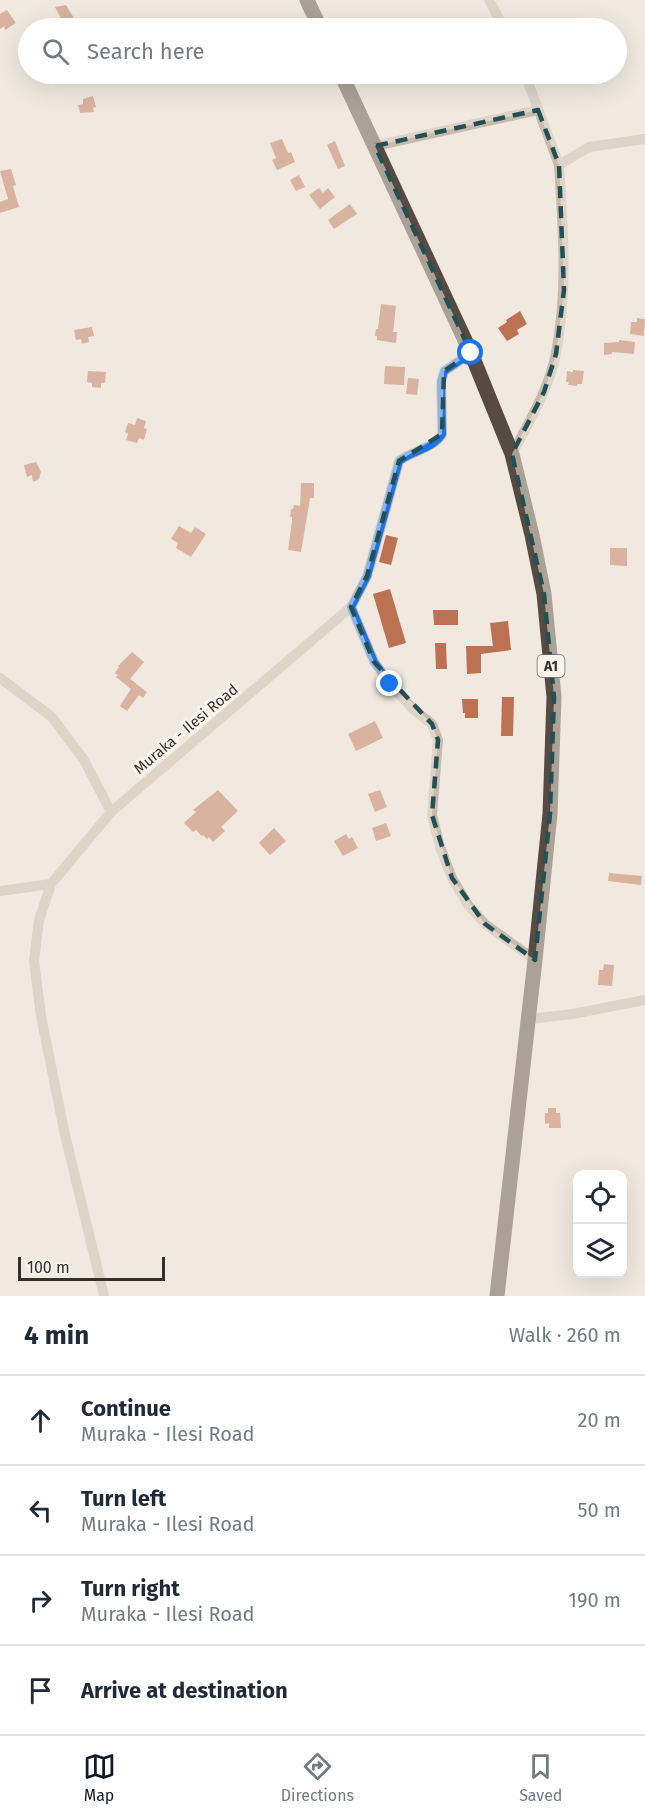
<!DOCTYPE html>
<meta charset="utf-8">
<style>
body{margin:0;font-family:"Fira Sans",sans-serif;background:#f2f2f3;color:#1f2937}
.controls{position:absolute;right:18px;bottom:18px;display:grid;overflow:hidden;border-radius:12px;box-shadow:0 6px 24px #0002}
.controls button{width:54px;height:54px;display:grid;place-items:center;padding:0;border:0;border-bottom:2px solid #e0e1e3;background:#fff;color:#1f2937;font:30px sans-serif}
.scale{position:absolute;left:18px;bottom:15px;width:147px;box-sizing:border-box;padding-left:6px;border:3px solid #372f2a;border-top:0;font-size:16px;line-height:21px;white-space:nowrap;color:#372f2a;-webkit-text-stroke:4px #f9f3ec;paint-order:stroke}
.stop{position:absolute;width:18px;height:18px;margin:-14px;border:4px solid #1a73e8;border-radius:50%;background:#fff}
.stop.end{background:#1a73e8;border-color:#fff;box-shadow:0 2px 6px #0008}
.list{margin:0;padding:0;list-style:none}
h2{display:flex;justify-content:space-between;align-items:center;height:78px;margin:0;padding:0 24px;font-size:26px}
h2 small{font-size:20px;font-weight:400;color:#747a83}
.list li{display:grid;grid-template-columns:39px 1fr auto;gap:18px;align-items:center;box-sizing:border-box;height:90px;padding:0 24px;border-top:2px solid #e0e1e3}
.list b{display:block;font-size:22px;white-space:nowrap}
.list p{margin:0;font-size:20px;white-space:nowrap;color:#747a83}
.list em{font-size:20px;font-style:normal;color:#747a83}
.icon{flex:none;width:33px;height:33px;fill:none;stroke:currentColor;stroke-width:2;stroke-linecap:round;stroke-linejoin:round}
.map{position:relative;flex:none;width:645px;height:1296px;overflow:hidden}
.search{position:absolute;background:#fff;box-shadow:0 6px 24px #0002;left:18px;right:18px;top:18px;height:66px;display:flex;align-items:center;gap:15px;box-sizing:border-box;padding:0 21px;border-radius:33px;color:#747a83;font-size:22px}
.sheet{height:438px;background:#fff}
nav{display:flex;justify-content:space-around;align-items:center;box-sizing:border-box;height:84px;border-top:2px solid #e0e1e3;background:#fff;font-size:16px;color:#747a83}
nav a{display:grid;justify-items:center;gap:3px}
nav .on{color:#111827}
.map>svg:first-child{display:block}
</style>
<div class="map">
<svg width="645" height="1296" viewBox="0 0 645 1296">
<rect width="100%" height="100%" fill="#f1e9df"/>
<!-- building -->
<g fill="#bc7153">
<path d="M66,5L75,20L65,26L55,7Z"/>
<path d="M7,10L16,23L5,30L4,26L0,29V14Z"/>
<path d="M93,96L96,107L93,108L94,112L80,113L78,105L83,104V99Z"/>
<path d="M282,139L288,153L291,152L295,162L277,170L272,160L276,158L270,143Z"/>
<path d="M335,141L345,166L338,169L327,145Z"/>
<path d="M11,169L16,185L13,186L19,207L0,213V202L8,199L0,171Z"/>
<path d="M299,175L305,187L296,191L290,180Z"/>
<path d="M319,188L323,193L328,188L335,197L320,209L309,195Z"/>
<path d="M350,204L357,214L334,229L328,220Z"/>
<path d="M381,304L396,306L393,332H397L396,343L377,340V336H375L376,329H378Z"/>
<path d="M520,311L527,324L517,330L519,334L507,341L498,328L507,322L506,320Z"/>
<path d="M637,318L645,319L644,336L630,334L631,322H637Z"/>
<path d="M92,327L94,336L88,337L89,342L82,344L81,339L76,340L74,330Z"/>
<path d="M619,340L635,342L634,354L612,352V354L604,355V343L619,342Z"/>
<path d="M385,366L405,367L404,385L384,384Z"/>
<path d="M573,370L584,371L582,384H577V386L568,385L569,382H566L567,371L573,372Z"/>
<path d="M88,371L106,372L105,383H101V388L92,387V383L87,382Z"/>
<path d="M408,378L419,379L417,395L406,394Z"/>
<path d="M137,418L146,421L144,428L147,429L144,440L139,438L137,443L126,440L128,434L125,432L128,423L135,425Z"/>
<path d="M36,462L41,472L39,479L33,482L32,475L27,477L24,465Z"/>
<path d="M301,483H314V498H310L301,552L288,550L292,522V517H290L291,509H293L294,505L300,506Z"/>
<path d="M179,526L191,533L195,527L206,534L191,557L176,548L178,543L171,539Z"/>
<path d="M386,535L398,538L391,565L379,562Z"/>
<path d="M610,548H627V566L610,565Z"/>
<path d="M390,589L406,643L389,648L373,594Z"/>
<path d="M433,610H458V625H434Z"/>
<path d="M508,621L511,650L481,654V673L467,674L466,646H493L490,623Z"/>
<path d="M435,643H446L447,669H436Z"/>
<path d="M132,652L144,662L130,679L147,692L143,698L139,695L127,711L120,706L131,689L116,677L118,675L115,673L119,667L118,666Z"/>
<path d="M502,697H514L513,736H501Z"/>
<path d="M462,699H478V718H465V713H463Z"/>
<path d="M375,721L383,738L356,751L348,734Z"/>
<path d="M218,790L238,811L221,827L225,831L213,842L209,837L207,839L203,835L202,836L196,830L193,832L184,823L196,812L193,810Z"/>
<path d="M380,790L387,807L375,812L368,794Z"/>
<path d="M386,823L391,836L376,841L372,828Z"/>
<path d="M274,828L286,841L270,855L259,843Z"/>
<path d="M346,834L349,839L352,837L358,848L343,856L334,841Z"/>
<path d="M609,873L642,876L641,885L608,881Z"/>
<path d="M604,964L614,965L612,986L598,985L599,970H603Z"/>
<path d="M548,1108H556V1113H560L561,1128H549V1123L545,1124V1113H548Z"/>
</g>
<g fill="none" stroke-linecap="round" stroke-linejoin="round">
<!-- minor -->
<g stroke="#c8baac" stroke-width="10">
<path d="M489,0L504,28"/>
<path d="M525,74L559,165"/>
<path d="M375,146L538,110"/>
<path d="M512,454C529,422 549,389 556,353C568,292 563,227 559,165L589,147L645,139"/>
<path d="M351,607L374,662L390,684L414,710L432,724L438,740L432,815L440,847L452,878L468,905L485,924L535,960"/>
<path d="M0,678L52,717L84,760L111,812"/>
<path d="M0,891L51,884"/>
<path d="M529,1019L573,1014L645,1000"/>
<path d="M104,1296L65,1135L41,1016L34,961L39,920L51,884L111,812L351,607L367,576L399,461C412,451 434,448 442,434L441,382L444,371L471,353"/>
</g>
<!-- highway -->
<g stroke="#574a42" stroke-width="15">
<path d="M307,0L320,28"/>
<path d="M341,74L471,353L512,454L532,535L544,594L554,697L550,814L535,960L497,1296"/>
</g>
</g>
<g fill="none" stroke-linecap="round" stroke-linejoin="round">
<!-- route -->
<path stroke="#1a73e8" stroke-width="8" d="M390,684L374,662L351,607L367,576L399,461C412,451 434,448 442,434L441,382L444,371L471,353"/>
</g>
<!-- marked area -->
<path d="M0 0H645V1296H0ZM538,110L559,165L564,290L556,354L544,392L512,454L544,594L554,697L550,814L535,960L485,924L452,878L432,815L438,740L432,724L374,662L351,607L367,576L399,461L442,434L444,371L471,353L375,146Z" fill="#f1e9df" fill-opacity=".55" fill-rule="evenodd"/>
<path fill="none" stroke="#235055" stroke-width="4.5" stroke-dasharray="12 8" stroke-linejoin="round" d="M538,110L559,165L564,290L556,354L544,392L512,454L544,594L554,697L550,814L535,960L485,924L452,878L432,815L438,740L432,724L374,662L351,607L367,576L399,461L442,434L444,371L471,353L375,146Z"/>
<g text-anchor="middle" dominant-baseline="central" stroke-width="6" stroke-linejoin="round" paint-order="stroke">
<!-- shield labels -->
<rect fill="#f9f3ec" stroke="#716a64" stroke-width="1.5" x="537.5" y="655" width="27" height="22" rx="4.5"/>
<g font-size="14" font-weight="bold" fill="#372f2a">
<text x="551" y="666">A1</text>
</g>
<!-- street labels -->
<g font-size="15" fill="#372f2a" stroke="#f9f3ec">
<text transform="translate(186 729) rotate(-40)">Muraka - Ilesi Road</text>
</g>
</g>
</svg>
<div class="controls">
<button><svg class="icon" aria-label="locate" viewBox="0 0 24 24"><circle cx="12" cy="12" r="6"/><path d="M12 2v4M12 18v4M2 12h4M18 12h4"/></svg></button>
<button><svg class="icon" aria-label="layers" viewBox="0 0 24 24"><path d="M12 4l9 5-9 5-9-5zM3 14l9 5 9-5"/></svg></button>
</div>
<div class="scale">100 m</div>
<div class="stop" style="left:471px;top:353px"></div>
<div class="stop end" style="left:390px;top:684px"></div>
<div class="search"><svg class="icon" aria-label="search" viewBox="0 0 24 24"><circle cx="10" cy="10" r="6"/><path d="M15 15l6 6"/></svg>Search here</div>
</div>
<section class="sheet">
<h2>4 min<small>Walk · 260 m</small></h2>
<ul class="list">
<li><svg class="icon" aria-label="ahead" viewBox="0 0 24 24"><path d="M12 20V5M6 11l6-6 6 6"/></svg><div><b>Continue</b><p>Muraka - Ilesi Road</p></div><em>20 m</em></li>
<li><svg class="icon" aria-label="left" viewBox="0 0 24 24"><path d="M17 20v-9H6M10 6l-5 5 5 5"/></svg><div><b>Turn left</b><p>Muraka - Ilesi Road</p></div><em>50 m</em></li>
<li><svg class="icon" aria-label="right" viewBox="0 0 24 24"><path d="M7 20v-9h11M14 6l5 5-5 5"/></svg><div><b>Turn right</b><p>Muraka - Ilesi Road</p></div><em>190 m</em></li>
<li><svg class="icon" aria-label="arrive" viewBox="0 0 24 24"><path d="M6 21V4h12l-3 4 3 4H6"/></svg><div><b>Arrive at destination</b></div></li>
</ul>
</section>
<nav>
<a class="on"><svg class="icon" aria-label="map" viewBox="0 0 24 24"><path d="M3 6l6-2 6 2 6-2v14l-6 2-6-2-6 2zM9 4v14M15 6v14"/></svg>Map</a>
<a><svg class="icon" aria-label="directions" viewBox="0 0 24 24"><path d="M12 3l9 9-9 9-9-9zM9 14v-3h6M13 9l2 2-2 2"/></svg>Directions</a>
<a><svg class="icon" aria-label="saved" viewBox="0 0 24 24"><path d="M7 4h10v16l-5-4-5 4z"/></svg>Saved</a>
</nav>
